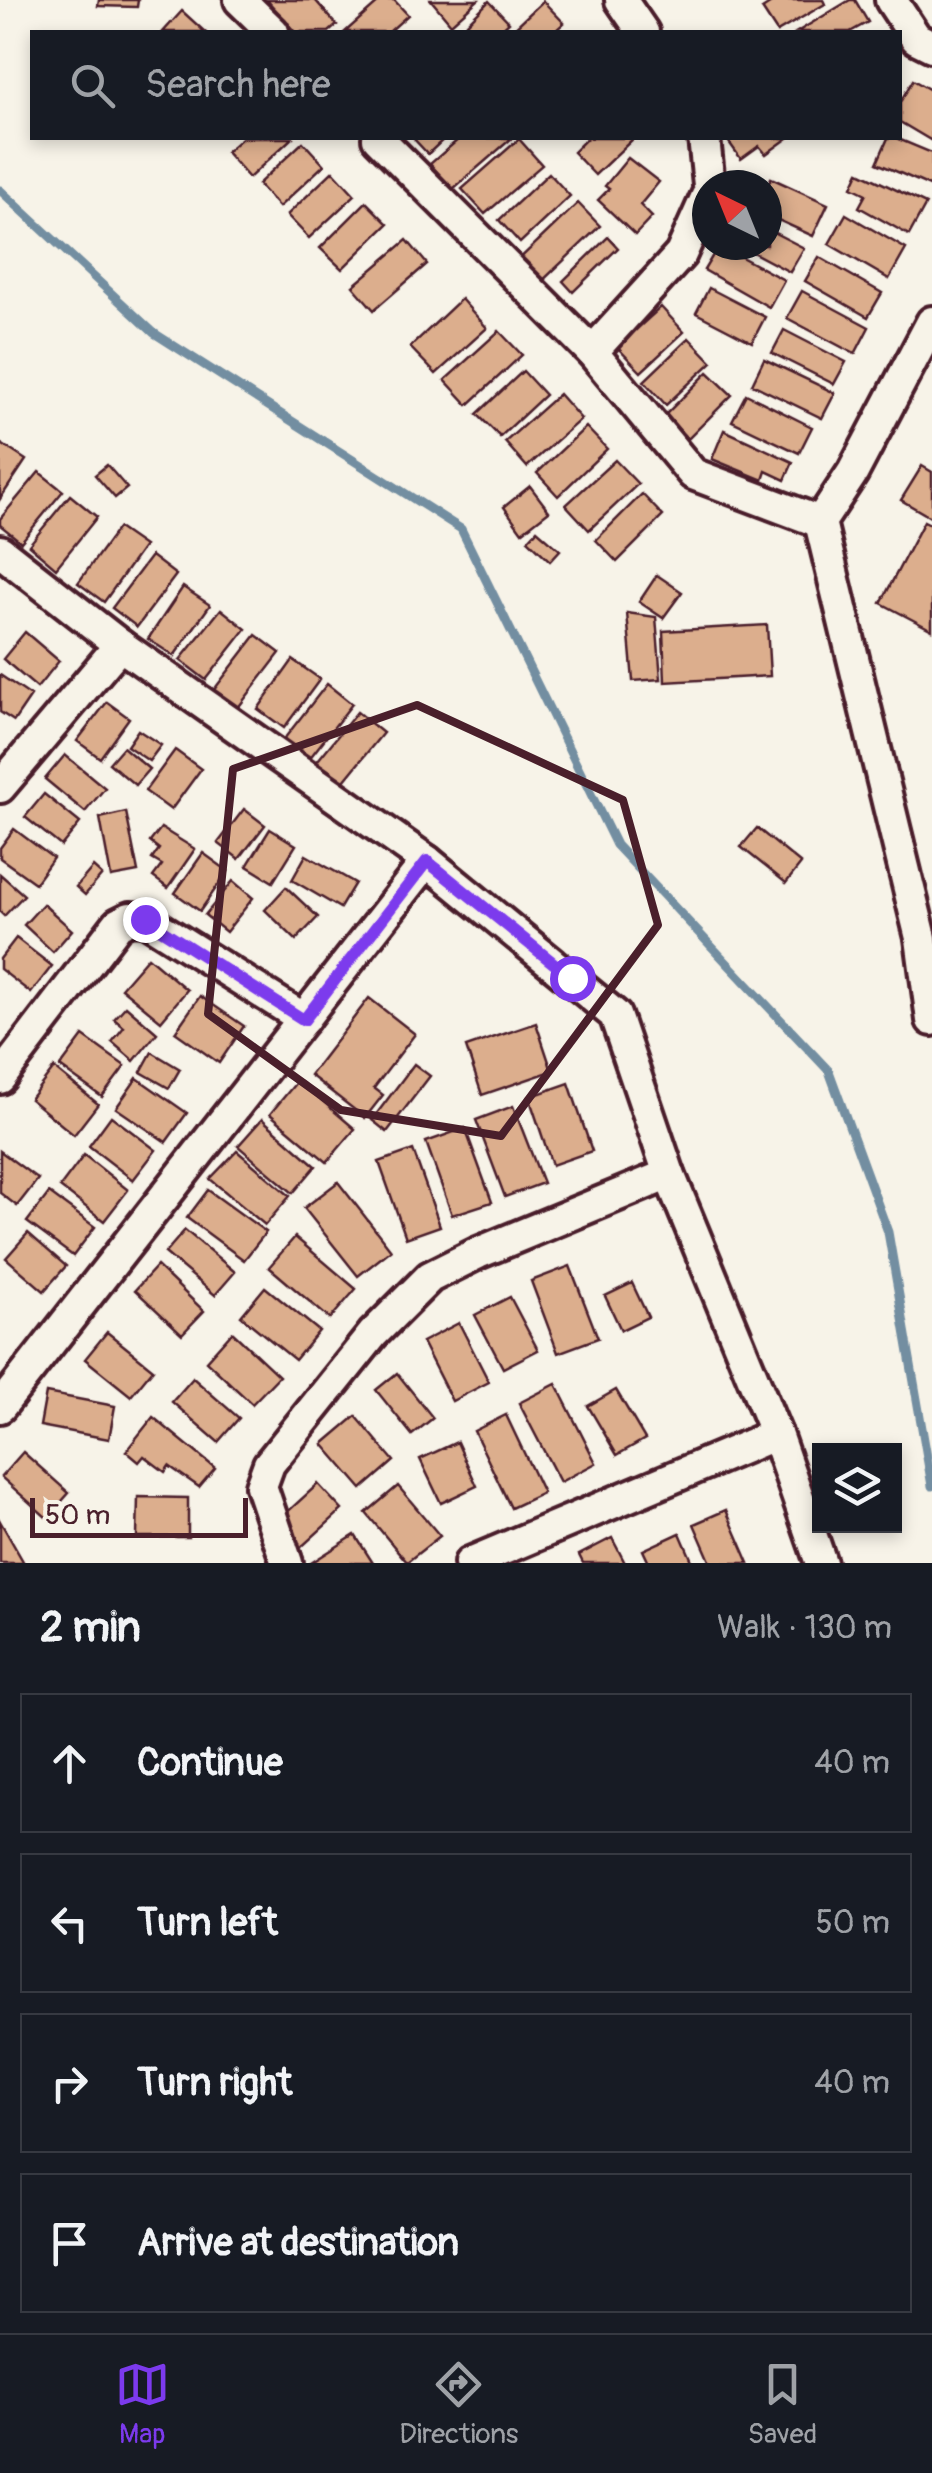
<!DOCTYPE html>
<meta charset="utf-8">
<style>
body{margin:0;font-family:Pangolin,sans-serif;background:#242831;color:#f1f3f6}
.controls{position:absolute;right:30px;bottom:30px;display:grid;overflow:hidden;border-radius:0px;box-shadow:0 5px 15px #0003}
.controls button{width:90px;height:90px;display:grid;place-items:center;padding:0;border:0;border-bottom:2px solid #363941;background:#171b24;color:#f1f3f6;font:50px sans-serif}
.compass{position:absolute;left:692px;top:170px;width:90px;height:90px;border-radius:50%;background:#171b24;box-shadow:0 5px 15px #0003;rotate:317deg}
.scale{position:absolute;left:30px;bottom:25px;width:218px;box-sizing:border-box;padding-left:10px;border:5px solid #4a1f2b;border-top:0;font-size:28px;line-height:35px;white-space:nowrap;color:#4a1f2b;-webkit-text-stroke:8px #f7f3e8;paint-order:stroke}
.stop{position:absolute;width:30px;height:30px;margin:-22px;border:8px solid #7c3aed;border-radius:50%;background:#fff}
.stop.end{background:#7c3aed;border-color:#fff;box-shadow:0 2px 10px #0008}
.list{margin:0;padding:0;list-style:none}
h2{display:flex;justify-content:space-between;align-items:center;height:130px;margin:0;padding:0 40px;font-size:42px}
h2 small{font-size:32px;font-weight:400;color:#9ea1a6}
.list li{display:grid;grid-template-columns:65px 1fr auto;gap:30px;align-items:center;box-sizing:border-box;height:140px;margin:0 20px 20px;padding:0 20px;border:2px solid #363941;border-radius:0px}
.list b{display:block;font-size:38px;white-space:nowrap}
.list em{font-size:32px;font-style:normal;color:#9ea1a6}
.icon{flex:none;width:55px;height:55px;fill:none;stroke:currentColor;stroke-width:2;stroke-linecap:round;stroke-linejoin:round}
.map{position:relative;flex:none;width:932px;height:1563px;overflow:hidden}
.search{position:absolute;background:#171b24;box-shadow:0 5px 15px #0003;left:30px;right:30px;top:30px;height:110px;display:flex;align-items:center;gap:25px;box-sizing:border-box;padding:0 35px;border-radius:0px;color:#9ea1a6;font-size:38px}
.sheet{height:770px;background:#171b24}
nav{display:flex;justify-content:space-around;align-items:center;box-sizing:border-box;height:140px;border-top:2px solid #363941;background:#171b24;font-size:28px;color:#9ea1a6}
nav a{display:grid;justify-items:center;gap:5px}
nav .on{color:#7c3aed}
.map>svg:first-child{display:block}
</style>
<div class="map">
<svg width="932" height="1563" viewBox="0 0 932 1563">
<rect width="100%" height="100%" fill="#f7f3e8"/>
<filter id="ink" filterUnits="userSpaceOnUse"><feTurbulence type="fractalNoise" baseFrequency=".01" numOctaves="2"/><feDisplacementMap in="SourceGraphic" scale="20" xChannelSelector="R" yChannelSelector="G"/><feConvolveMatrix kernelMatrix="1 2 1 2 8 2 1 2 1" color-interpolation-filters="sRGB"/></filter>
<g filter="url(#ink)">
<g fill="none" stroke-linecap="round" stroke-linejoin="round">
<!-- stream -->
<path stroke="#738ea1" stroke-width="9" d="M0,190L154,333L461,529L616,845L829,1071L888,1232L932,1486"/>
</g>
<!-- building -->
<g fill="#dcae8d" stroke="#4a1f2b" stroke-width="2.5">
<path d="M99,0H138L137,7L98,6Z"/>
<path d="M267,0H315L337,25L329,32H295Z"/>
<path d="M381,0H394L408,15L389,32H345Z"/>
<path d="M431,0H478L451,24Z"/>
<path d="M776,0H823L825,4L777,32L762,9Z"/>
<path d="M850,0H855L868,22L850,32H797Z"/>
<path d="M489,1L509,22L498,32H458Z"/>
<path d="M543,1L564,23L554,32H510Z"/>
<path d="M182,11L205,32H163Z"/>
<path d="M913,80L932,91V141L900,122V102Z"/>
<path d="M242,138H292L249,178L226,152Z"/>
<path d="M413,138H445L428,154Z"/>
<path d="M460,138H512L453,189L430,164Z"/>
<path d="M587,138H634L595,175L573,152Z"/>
<path d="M726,138H788L766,154L759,146L741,159Z"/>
<path d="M888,138H896L932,153V187L877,163Z"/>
<path d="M519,139L542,165L485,214L462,189Z"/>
<path d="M303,142L324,165L279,207L258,184Z"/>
<path d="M628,158L659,182L640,205L652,217L635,235L598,200L609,189L605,186Z"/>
<path d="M333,171L355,195L309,238L287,215Z"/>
<path d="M859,172L926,204L909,235L859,207L866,194L852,187Z"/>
<path d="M549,173L570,196L520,243L499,220Z"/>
<path d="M771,178L828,204L813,236L767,215V187Z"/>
<path d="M366,202L388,224L342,269L320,248Z"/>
<path d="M578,203L600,226L535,288L513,265Z"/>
<path d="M846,214L906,249L889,279L829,244Z"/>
<path d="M767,229L804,248L790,272L739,245H767Z"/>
<path d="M608,237L618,248L573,292L563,281Z"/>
<path d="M407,240L427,264L374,310L353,286Z"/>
<path d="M719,245L784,280L769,307L704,270Z"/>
<path d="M819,257L882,293L868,317L805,281Z"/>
<path d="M709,288L765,317L752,342L696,313Z"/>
<path d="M802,291L869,327L855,354L787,318Z"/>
<path d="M461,299L487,328L436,374L410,347Z"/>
<path d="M661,307L684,332L641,372L617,347Z"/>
<path d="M784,330L846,362L834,384L772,353Z"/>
<path d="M499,331L522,355L468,405L445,380Z"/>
<path d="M689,338L712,362L666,405L644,381Z"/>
<path d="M764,359L835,393L822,418L752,384Z"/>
<path d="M523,371L545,395L500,437L477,414Z"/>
<path d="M708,372L732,395L688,439L665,415Z"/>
<path d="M559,394L581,419L527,467L505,442Z"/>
<path d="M746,394L812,427L799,453L732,421Z"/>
<path d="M586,427L607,449L558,496L537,473Z"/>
<path d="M724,430L793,462L785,480L766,471L763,480L712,459Z"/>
<path d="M0,443L26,460L0,499Z"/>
<path d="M615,460L638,484L589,530L566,505Z"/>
<path d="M107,465L127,488L115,498L95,475Z"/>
<path d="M922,466L932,472V518L901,500Z"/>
<path d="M39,472L63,491L21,542L0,525V519Z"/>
<path d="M530,486L549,511L522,532L504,507Z"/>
<path d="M642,494L663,516L617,562L596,540Z"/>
<path d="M70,495L97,517L56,568L29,545Z"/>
<path d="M924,521L932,525V630L881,603Z"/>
<path d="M118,528L144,546L104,602L78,583Z"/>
<path d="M537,530L560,550L550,561L528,540Z"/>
<path d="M151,556L176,575L137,627L112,608Z"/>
<path d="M657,575L682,592L663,618L639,602Z"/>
<path d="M183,587L210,605L174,656L148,639Z"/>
<path d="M221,609L246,629L206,680L180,660Z"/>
<path d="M627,613L656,617L661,679L633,681Z"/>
<path d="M767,625L770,676L665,682L663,631Z"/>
<path d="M25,632L59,661L37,688L3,659Z"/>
<path d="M256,635L280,653L237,709L213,691Z"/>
<path d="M293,660L320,679L284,728L258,709Z"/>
<path d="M0,675L31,696L14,721L0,712Z"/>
<path d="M327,684L352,704L309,759L284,739Z"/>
<path d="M107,702L129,718L100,758L77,741Z"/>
<path d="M357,712L383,733L340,786L314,765Z"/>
<path d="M138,730L161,745L149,761L127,746Z"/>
<path d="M123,747L149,769L135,785L109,763Z"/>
<path d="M175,750L201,769L171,810L145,791Z"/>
<path d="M65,755L105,788L85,812L45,779Z"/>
<path d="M44,794L80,823L61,846L25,817Z"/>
<path d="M244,809L265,825L239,859L218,843Z"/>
<path d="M126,812L138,872L111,877L100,818Z"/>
<path d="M161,828L195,849L168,888L153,877L162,865L152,859L159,849L150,842Z"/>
<path d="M757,828L801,864L786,883L741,847Z"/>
<path d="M14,829L53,858L35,883L0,858V848Z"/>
<path d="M270,829L296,845L273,882L247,866Z"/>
<path d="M203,853L228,871L200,911L175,893Z"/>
<path d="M306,855L355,883L340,908L292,880Z"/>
<path d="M93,867L102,875L85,895L76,887Z"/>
<path d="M0,874L24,895L4,916L0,912Z"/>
<path d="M233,881L253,898L226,932L205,915Z"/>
<path d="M286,887L318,917L296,940L265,910Z"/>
<path d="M43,904L72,930L53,952L24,925Z"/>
<path d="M16,938L52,966L31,993L0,969V959Z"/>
<path d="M148,957L187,990L161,1021L121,988Z"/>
<path d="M200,996L244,1026L219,1063L175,1032Z"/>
<path d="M369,998L415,1034L374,1088L383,1095L365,1118L310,1075Z"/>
<path d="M126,1006L157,1033L134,1061L112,1042L124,1027L114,1019Z"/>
<path d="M536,1023L552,1071L482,1095L466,1047Z"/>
<path d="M83,1036L125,1066L102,1097L60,1067Z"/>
<path d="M152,1052L180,1069L169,1088L141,1072Z"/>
<path d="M414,1064L430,1076L387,1132L372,1120Z"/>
<path d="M54,1068L98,1104L74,1135L30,1099Z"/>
<path d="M137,1078L187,1113L166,1142L116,1108Z"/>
<path d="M298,1080L355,1129L327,1162L270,1114Z"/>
<path d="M569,1083L592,1151L552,1165L529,1097Z"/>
<path d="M513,1106L543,1183L505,1197L476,1120Z"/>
<path d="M111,1116L156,1150L133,1180L89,1146Z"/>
<path d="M262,1119L316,1166L293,1193L238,1146Z"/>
<path d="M465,1128L492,1202L452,1215L426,1142Z"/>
<path d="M413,1150L440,1226L406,1238L379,1162Z"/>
<path d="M0,1151L38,1179L17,1206L0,1193Z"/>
<path d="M237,1151L290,1196L265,1225L210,1179Z"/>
<path d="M84,1155L128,1190L104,1221L60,1187Z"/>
<path d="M338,1182L391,1250L358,1276L304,1208Z"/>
<path d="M208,1190L266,1232L244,1260L187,1218Z"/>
<path d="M49,1193L95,1227L73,1256L27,1222Z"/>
<path d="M185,1230L235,1272L215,1295L165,1253Z"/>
<path d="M28,1233L66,1266L44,1291L6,1258Z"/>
<path d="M295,1237L356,1289L330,1319L269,1267Z"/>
<path d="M157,1266L204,1311L182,1334L135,1290Z"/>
<path d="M570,1266L598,1338L558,1353L531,1281Z"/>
<path d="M632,1283L648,1317L621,1330L605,1296Z"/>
<path d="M265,1287L319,1331L295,1360L241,1316Z"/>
<path d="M510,1297L538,1350L503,1368L475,1315Z"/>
<path d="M459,1323L489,1382L452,1401L422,1342Z"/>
<path d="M107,1332L153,1369L131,1396L85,1359Z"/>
<path d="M232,1332L279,1376L252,1404L206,1361Z"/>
<path d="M397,1373L433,1418L412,1435L376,1390Z"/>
<path d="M193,1378L239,1418L218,1442L172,1402Z"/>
<path d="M556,1384L596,1463L560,1482L519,1403Z"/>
<path d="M616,1390L645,1439L617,1455L588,1406Z"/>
<path d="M46,1393L115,1406L109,1439L40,1426Z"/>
<path d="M506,1415L543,1493L511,1508L474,1431Z"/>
<path d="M356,1416L394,1461L362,1489L323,1444Z"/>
<path d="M153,1417L215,1468L199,1487L169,1466L165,1472L144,1456L139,1462L126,1451Z"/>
<path d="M457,1442L477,1486L441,1503L420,1459Z"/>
<path d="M23,1452L69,1493L47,1518L1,1477Z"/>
<path d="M318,1484L342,1510L297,1551L273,1525Z"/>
<path d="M398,1486L440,1536L407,1562L366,1513Z"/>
<path d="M138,1497L188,1498V1537H137Z"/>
<path d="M726,1510L749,1563H711L694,1524Z"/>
<path d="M0,1521L24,1563H0Z"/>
<path d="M680,1533L693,1563H649L643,1550Z"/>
<path d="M355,1535L373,1563H311Z"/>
<path d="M612,1538L625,1563H583L579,1555Z"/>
</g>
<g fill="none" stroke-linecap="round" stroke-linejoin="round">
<defs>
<g id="street">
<path d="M240,0L273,32"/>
<path d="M621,0L643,32"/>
<path d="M891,0L916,38L932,46"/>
<path d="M378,138L592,352L693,474L820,522"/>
<path d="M704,138L709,185"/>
<path d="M932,322L853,472L820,522L921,938L932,1020"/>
<path d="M592,352L681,254L707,196"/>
<path d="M0,551L120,645L427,861L615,1015L669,1174L776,1434L821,1563"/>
<path d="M0,787L120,645"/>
<path d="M0,1078L118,924L130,918L145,919L304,1019"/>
<path d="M0,1407L427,861"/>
<path d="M287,1563L261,1486L269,1464L373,1334L430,1277L478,1253L669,1174"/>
<path d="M470,1563L776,1434"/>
</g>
</defs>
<!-- street casing -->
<use href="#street" stroke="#4a1f2b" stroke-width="38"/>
<!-- street -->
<use href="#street" stroke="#f7f3e8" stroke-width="30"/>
</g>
</g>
<g fill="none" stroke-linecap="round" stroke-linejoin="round" filter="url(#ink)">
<!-- route -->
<path stroke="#7c3aed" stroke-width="12" d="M145,919L304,1020L427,861L572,978"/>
</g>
<!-- marked area -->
<path fill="none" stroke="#4a1f2b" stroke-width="8" stroke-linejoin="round" d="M417,705L623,800L658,925L501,1136L341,1110L208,1014L233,769Z"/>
</svg>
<div class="controls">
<button><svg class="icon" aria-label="layers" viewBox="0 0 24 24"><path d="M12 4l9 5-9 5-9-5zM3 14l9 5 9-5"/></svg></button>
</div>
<svg class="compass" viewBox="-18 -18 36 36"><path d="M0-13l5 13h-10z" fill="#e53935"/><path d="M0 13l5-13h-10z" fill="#9ea1a6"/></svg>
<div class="scale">50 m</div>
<div class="stop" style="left:572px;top:978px"></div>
<div class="stop end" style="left:145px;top:919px"></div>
<div class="search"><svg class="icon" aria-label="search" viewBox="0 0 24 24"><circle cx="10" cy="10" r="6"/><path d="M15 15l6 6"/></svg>Search here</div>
</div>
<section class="sheet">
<h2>2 min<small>Walk · 130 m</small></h2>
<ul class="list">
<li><svg class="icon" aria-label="ahead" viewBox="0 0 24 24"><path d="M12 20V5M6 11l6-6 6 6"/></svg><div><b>Continue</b></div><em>40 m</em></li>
<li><svg class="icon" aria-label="left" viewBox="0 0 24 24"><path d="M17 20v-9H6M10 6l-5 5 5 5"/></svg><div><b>Turn left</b></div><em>50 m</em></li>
<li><svg class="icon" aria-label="right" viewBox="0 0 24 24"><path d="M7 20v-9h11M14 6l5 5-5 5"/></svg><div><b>Turn right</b></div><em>40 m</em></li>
<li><svg class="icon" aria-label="arrive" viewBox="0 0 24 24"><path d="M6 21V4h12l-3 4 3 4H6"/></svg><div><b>Arrive at destination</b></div></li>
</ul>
</section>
<nav>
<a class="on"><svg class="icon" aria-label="map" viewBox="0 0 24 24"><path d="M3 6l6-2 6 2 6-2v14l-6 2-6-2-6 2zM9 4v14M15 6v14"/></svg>Map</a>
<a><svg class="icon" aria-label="directions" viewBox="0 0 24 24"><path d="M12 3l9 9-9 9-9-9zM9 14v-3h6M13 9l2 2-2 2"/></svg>Directions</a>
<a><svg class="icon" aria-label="saved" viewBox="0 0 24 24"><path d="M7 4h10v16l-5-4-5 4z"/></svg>Saved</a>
</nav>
